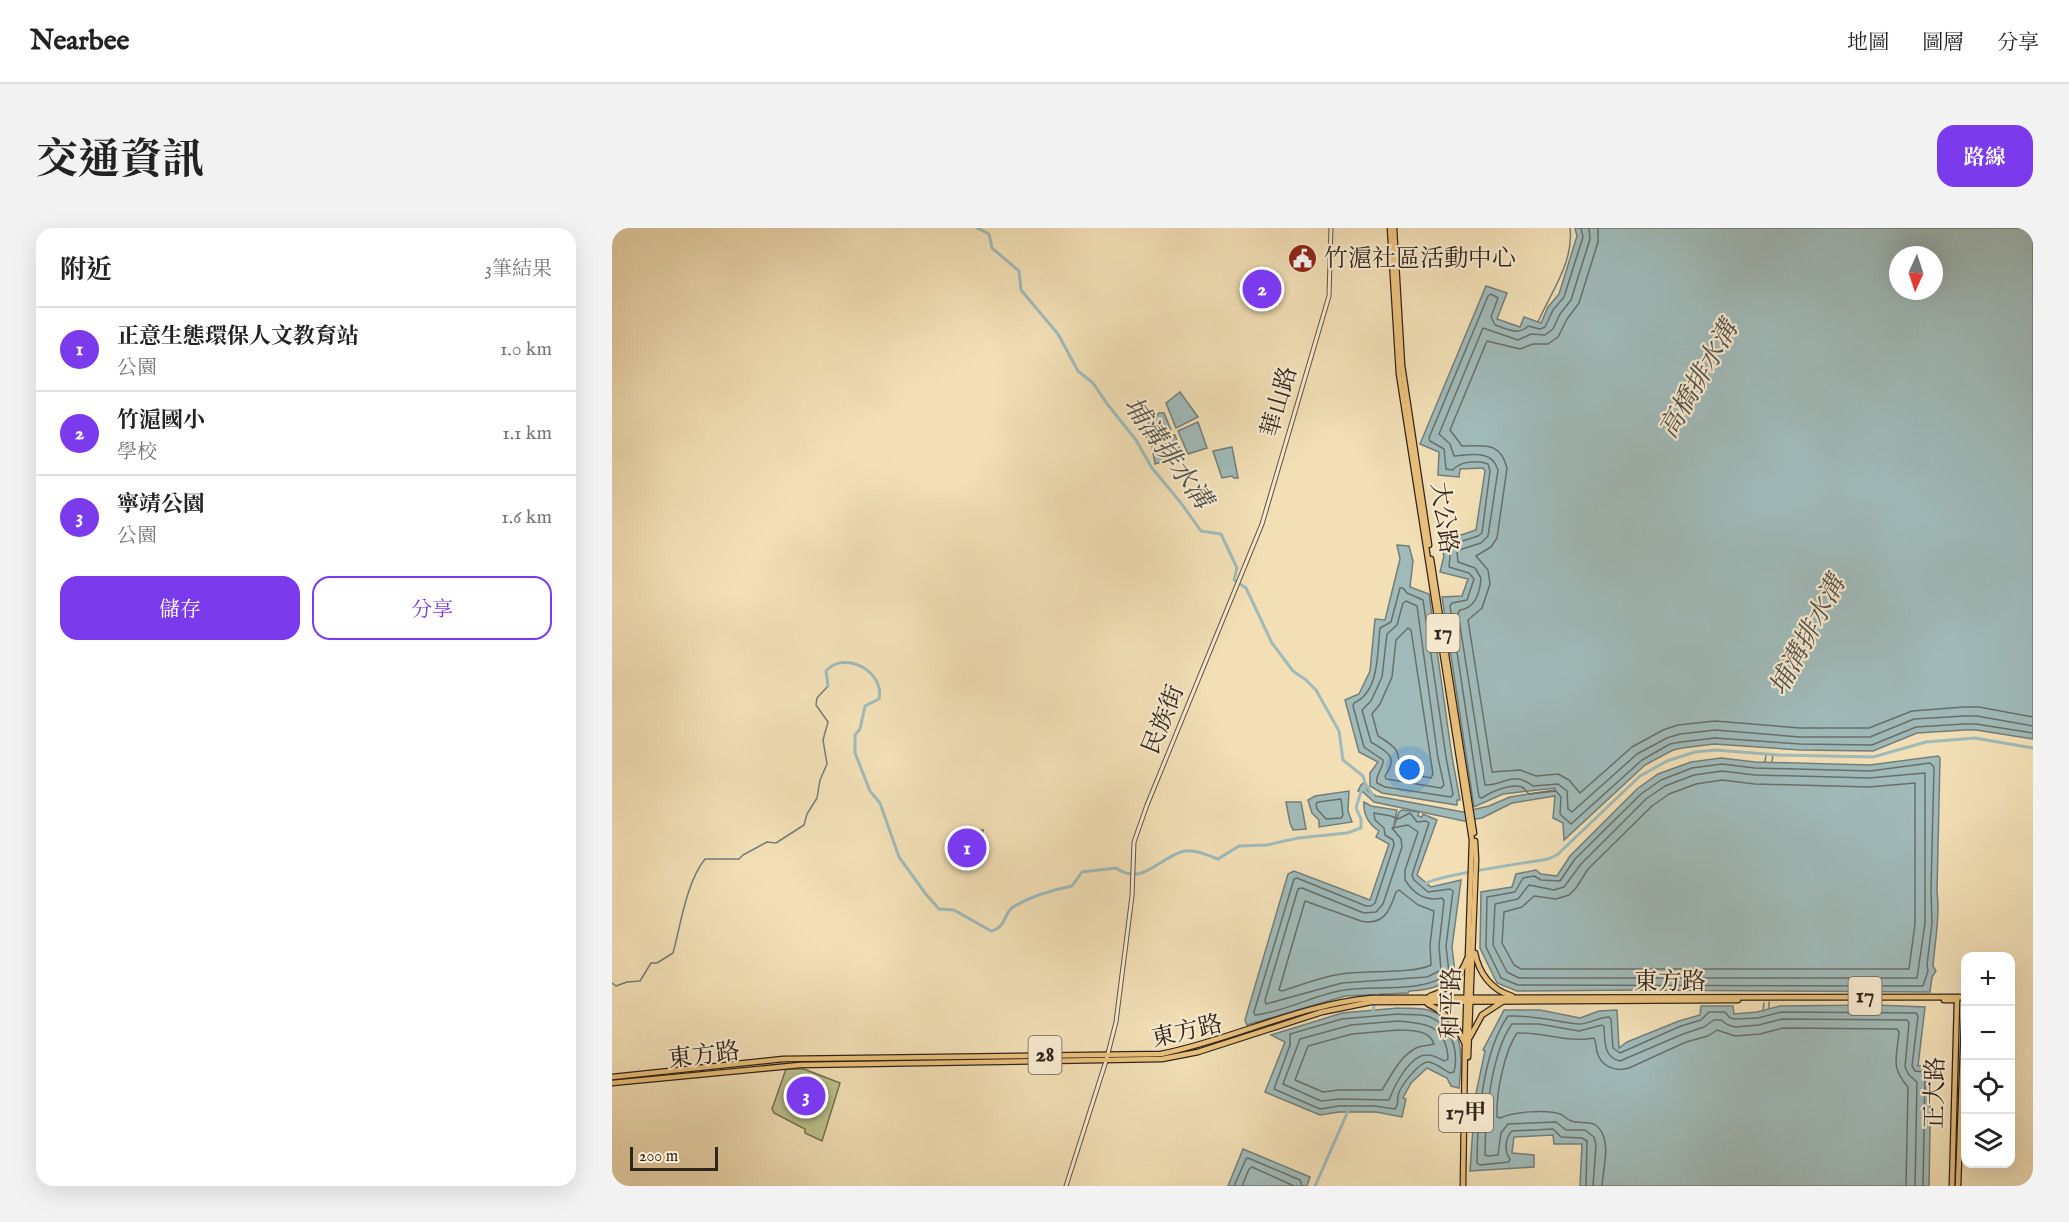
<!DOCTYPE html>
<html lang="zh-TW">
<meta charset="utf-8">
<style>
body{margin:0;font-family:"IM FELL English","Noto Serif TC",serif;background:#f2f2f2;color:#222}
.controls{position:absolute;right:18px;bottom:18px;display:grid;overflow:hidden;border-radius:12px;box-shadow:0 6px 24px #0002}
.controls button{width:54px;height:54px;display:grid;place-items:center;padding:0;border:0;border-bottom:2px solid #e0e0e0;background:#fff;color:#222;font:30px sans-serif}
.compass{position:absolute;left:1277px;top:18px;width:54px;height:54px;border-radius:50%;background:#fff;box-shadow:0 6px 24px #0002;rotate:183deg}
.scale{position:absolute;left:18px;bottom:15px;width:88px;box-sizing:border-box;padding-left:6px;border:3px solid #30241c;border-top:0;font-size:16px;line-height:21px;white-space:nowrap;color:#30241c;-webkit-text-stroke:4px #f7ead0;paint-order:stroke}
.you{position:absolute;left:798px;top:542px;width:21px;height:21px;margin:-15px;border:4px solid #fff;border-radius:50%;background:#1a73e8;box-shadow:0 0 0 9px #1a73e833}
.badge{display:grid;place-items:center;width:39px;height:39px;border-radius:50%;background:#7c3aed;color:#fff;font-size:20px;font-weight:700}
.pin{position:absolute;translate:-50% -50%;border:3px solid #fff;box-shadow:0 2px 6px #0006}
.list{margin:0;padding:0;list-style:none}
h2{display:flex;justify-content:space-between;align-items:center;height:78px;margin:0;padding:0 24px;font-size:26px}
h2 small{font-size:20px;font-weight:400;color:#767676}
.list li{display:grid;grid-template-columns:39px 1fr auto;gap:18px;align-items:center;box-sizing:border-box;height:84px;padding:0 24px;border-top:2px solid #e0e0e0}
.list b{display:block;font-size:22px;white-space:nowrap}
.list p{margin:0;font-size:20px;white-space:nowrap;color:#767676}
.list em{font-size:20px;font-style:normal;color:#767676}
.actions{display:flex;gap:12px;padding:18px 24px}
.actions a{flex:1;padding:14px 0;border:2px solid #7c3aed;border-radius:18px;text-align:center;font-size:21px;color:#7c3aed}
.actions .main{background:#7c3aed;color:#fff}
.icon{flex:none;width:33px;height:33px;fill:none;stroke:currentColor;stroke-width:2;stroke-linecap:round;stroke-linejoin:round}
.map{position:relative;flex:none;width:1421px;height:958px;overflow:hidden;border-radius:18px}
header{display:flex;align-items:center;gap:36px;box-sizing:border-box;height:84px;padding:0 30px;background:#fff;border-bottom:2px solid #e0e0e0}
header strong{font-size:28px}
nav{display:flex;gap:33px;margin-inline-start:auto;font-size:21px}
.intro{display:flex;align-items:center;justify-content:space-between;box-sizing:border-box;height:144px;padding:0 36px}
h1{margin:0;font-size:42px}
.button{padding:15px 27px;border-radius:18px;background:#7c3aed;color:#fff;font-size:21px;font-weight:700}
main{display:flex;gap:36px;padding:0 36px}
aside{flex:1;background:#fff;border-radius:18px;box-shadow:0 6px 24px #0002}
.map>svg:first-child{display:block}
</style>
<header>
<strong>Nearbee</strong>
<nav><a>地圖</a><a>圖層</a><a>分享</a></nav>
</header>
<div class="intro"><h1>交通資訊</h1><a class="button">路線</a></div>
<main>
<aside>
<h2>附近<small>3筆結果</small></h2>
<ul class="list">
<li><span class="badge">1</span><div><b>正意生態環保人文教育站</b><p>公園</p></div><em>1.0 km</em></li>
<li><span class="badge">2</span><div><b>竹滬國小</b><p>學校</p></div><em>1.1 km</em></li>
<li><span class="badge">3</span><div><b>寧靖公園</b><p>公園</p></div><em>1.6 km</em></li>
</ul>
<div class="actions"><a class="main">儲存</a><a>分享</a></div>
</aside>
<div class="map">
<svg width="1421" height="958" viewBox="0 0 1421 958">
<rect width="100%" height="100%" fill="#f2dfb6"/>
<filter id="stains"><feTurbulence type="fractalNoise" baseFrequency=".00333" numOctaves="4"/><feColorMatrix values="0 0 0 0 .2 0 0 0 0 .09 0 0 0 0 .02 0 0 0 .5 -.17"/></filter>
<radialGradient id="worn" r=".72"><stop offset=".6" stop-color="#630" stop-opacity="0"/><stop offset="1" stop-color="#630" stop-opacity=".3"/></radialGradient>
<!-- green -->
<g fill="#bdc18c" stroke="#767254" stroke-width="1.5">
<path d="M371,602L372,628L341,633L338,613L344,608Z"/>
<path d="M174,841H192L228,855L210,913L193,905V901L162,885L160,881Z"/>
</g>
<!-- water -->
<g fill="#a0bab9" stroke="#737e7a" stroke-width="1.5" fill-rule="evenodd">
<path d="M963,0H1421V511L1364,502H1353L1305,505L1261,523L1188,522L1102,516L1070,520L1061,522L1033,537L952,612L951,595L941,590L943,568L900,575L870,590L852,593L762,574L751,564L746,563L749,557L753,554L756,563L764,568L851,584L877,578L898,569L943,562V560L891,566L862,579L830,369L850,368L856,351L828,344L832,328L828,314L864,302L873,243L871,240L848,241L847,249L826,247L827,224L808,216L874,58L895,65L885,91L908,99L912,89L929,95L936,79L947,66L965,8ZM1286,27H1322V63H1286Z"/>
<path d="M568,164L586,189L564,200L554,175Z"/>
<path d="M547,185H552L559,202L537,214L531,201Z"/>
<path d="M586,194L595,220L576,226L566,203Z"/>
<path d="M560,207H563L570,227L543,236L540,219Z"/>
<path d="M620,219L626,250H622L620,248L610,250L601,223Z"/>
<path d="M785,317L797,318L801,333L798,359L817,366L840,529L848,572H845V577L770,565L758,558V545L766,534L747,524L733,472L747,466L758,443L763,391L773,392L788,331Z"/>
<path d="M1326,528L1328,530L1325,663C1328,688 1323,713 1321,738L1324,743L1320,749L1318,764L1026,762L905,763L885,755L868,720L869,664L900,659L904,646L924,642L929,646L945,648L958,628L1025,561L1046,546L1079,534L1109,530L1143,534L1258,537Z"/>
<path d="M737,563L736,583L740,594L707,599V592L700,585L696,572L703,568Z"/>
<path d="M674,574H689L694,601L681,602L678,595Z"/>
<path d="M752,574L759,578L785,582L781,602L787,584L790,582L807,584L806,588L810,589L811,586L825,592L805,647L819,659L849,652L840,719L843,745C829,760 816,762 797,763L796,765L733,768L635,797L633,792L676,646L682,643L758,672L777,616L764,609L767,603C757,596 751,587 752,574Z"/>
<path d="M1264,777L1313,779L1306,838L1319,837L1317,958H968L970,916H942L941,907L902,909L900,925L922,927V939L858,943L863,870L873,823L871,822L892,782H928L968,790L987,783L1005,782L1007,820L1015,814L1067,793L1088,787L1089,778H1121L1122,786L1145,784L1168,778Z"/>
<path d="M786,780C796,781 810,779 819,783C854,795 850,830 847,860L839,858L835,850L815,840L799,855L791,870L794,871L790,889L764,884H727L708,887L653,864L673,814L659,807L730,785Z"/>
<path d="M631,921L698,949L695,958H616Z"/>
</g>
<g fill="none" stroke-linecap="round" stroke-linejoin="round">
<!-- shore -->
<g stroke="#686f6a" stroke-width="1.5">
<path d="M969,0L971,9L952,69L941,82L933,99L928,101L916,98C907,108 895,101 883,97L879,89L886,70L879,66L876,68L817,210L818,213L832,221L834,241L841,242C848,233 866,232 876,236L878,243L870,305L866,308L838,317L836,320L838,328L837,339L857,345L862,351L855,372L840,375L838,378L867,569L870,570C878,564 900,555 910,559C912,560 916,565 917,566L944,563L949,569L948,586L959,596L1030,532L1058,516L1069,514L1103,510L1188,516L1260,517L1304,499L1352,496H1364L1421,505"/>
<path d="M977,0L978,11L959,72L948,86L941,101L933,107L919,106L906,112L871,100L827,206L838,216L842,228C859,227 880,221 886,242L876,308L869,315L847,322L845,324L846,334L863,340L869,350C868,365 863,380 848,382L846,385L873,557C891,558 901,542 921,558L946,556L955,563L956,581L960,584L1025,526L1055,510L1068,506L1103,502L1188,509H1258L1302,491L1352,488H1365L1421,498"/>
<path d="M986,0V14L967,75L955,91L946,109L936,116H921L908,121L875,113L838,202L850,218C872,218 888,213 895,240L885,310L879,319L864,328L876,342L878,356L870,380L856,392L880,544L908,542L924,548L946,546L957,552L968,565L1020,519L1051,502L1066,497L1103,493L1188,500H1257L1300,483L1352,479H1367L1421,489"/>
<path d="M788,360H791L795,365L811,372L834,529L841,566L839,569L773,559L765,555C763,545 772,541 771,532L752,519L741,478L742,475C768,463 765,425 768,400L779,394Z"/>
<path d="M794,373L805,378L826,530L832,557L829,560L774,551L773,548C787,528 775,524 759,514L750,482L759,473L770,449L775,406L785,397L791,375Z"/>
<path d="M796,400L799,402L821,546L819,550L788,544C787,522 786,520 766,508L760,486L768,476L780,449L784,412Z"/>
<path d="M1318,535L1322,539L1319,662L1320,695L1315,737L1316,743L1311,758L906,757L889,750L874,719L875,669L903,664L911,650L922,648L929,652L948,653L963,631L1029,566L1049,552L1080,540L1110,536L1143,540L1258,543Z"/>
<path d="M1110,543L1143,547L1257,550L1313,545V695L1305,750H907L895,744L881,717L883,676L906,671L917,657L942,662L952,659L969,636L1034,571L1053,558L1082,547Z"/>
<path d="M1110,552L1143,556L1257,559L1303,555V696L1297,741H909L902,737L890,715L892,684L910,679L922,668L944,671L957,667L964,660L976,641L1040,578L1057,566L1084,556Z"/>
<path d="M729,571L731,587L729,590L714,591L705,581L704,576L706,574Z"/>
<path d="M762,585L779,588L786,591L798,585L805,594L814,593L817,595L800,647L802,652L816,664L838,661L841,663L834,718L837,744C816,766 762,757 733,762C703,766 674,784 643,787L642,784L682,651L685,650L754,678H759L763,675L782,617L781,612L773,607L772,600L763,592Z"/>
<path d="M796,597L806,604L793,642V652C802,666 813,674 830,670L832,673L827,718L829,742L815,749L730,755L654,776L653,772L686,661L690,660L752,685L764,684L771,676L790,619L789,611L780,600Z"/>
<path d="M787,662L806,677L822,683L818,717L819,737C802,746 751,742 729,746C709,749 689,757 670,763L667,762L693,673L749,693C772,698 778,682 784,664Z"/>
<path d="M786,786C795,787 806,786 815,788C839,795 847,823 842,844L838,845C832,842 824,835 817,834C807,833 787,860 786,868C785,875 787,876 783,881L763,878H727L708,881L662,861L678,817V806L730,791Z"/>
<path d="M786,793C814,796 834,796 836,831L833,833C827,831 821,826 815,827C797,827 782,859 777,872L727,871L709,873L671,856L688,811L739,797Z"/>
<path d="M786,802C799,803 817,801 822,816C817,818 810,817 804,820C787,829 779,848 770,862H727L711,864L683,852L696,818L740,806Z"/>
<path d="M622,958L634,931L636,930L688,952L690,958"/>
<path d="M630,958L637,941L640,939L682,958"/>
<path d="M974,958L975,913L970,910L949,909L941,901L900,903C893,909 892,924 898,931L897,934L868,937L865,935C865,892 871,823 896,788C922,787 941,793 966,796C976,797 986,789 997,789L999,791L1001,820L1008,825L1069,798L1089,792L1097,784H1113L1118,790L1123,791L1146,790L1169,784L1304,785L1306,788L1300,838L1303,843L1311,844L1313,847L1311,958"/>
<path d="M981,958L984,917L982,909L973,902H954L944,894L896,896L889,905L886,927L876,928L873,927C873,890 879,825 900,796H927L967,803L990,797L992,799C993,813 991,829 1008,833L1071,806L1092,799L1102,792H1109L1116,797L1123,799L1147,797L1170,791L1295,792L1297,795L1293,839L1297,847L1305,854L1303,958"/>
<path d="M990,958C991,943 997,921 991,907C983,889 972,897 959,893C955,892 952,887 948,886C935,881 900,884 888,890L885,889C884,866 892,824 905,805C931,804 957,815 982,810C984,814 984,818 985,824C989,839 1004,844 1017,840L1074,814L1096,808L1105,802L1123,808L1148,806L1171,800L1285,801L1287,804C1285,829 1278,839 1296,859L1294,958"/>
</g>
<!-- stream -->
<g stroke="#737e7a" stroke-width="1.5">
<path d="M926,94C939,64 962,34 958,0"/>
<path d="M1153,534L1154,526"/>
<path d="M1160,534L1161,526"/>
<path d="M0,755L4,758L15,754L28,753L39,735H45L61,725C69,696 74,655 93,631H127L131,627L155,614L164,615L192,597L195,586L205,570L208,552L215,536L211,512L216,494L204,477L205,470L216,458"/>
<path d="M1157,774V780"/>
<path d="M1151,783L1152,775"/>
</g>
<!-- canal -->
<g stroke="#a0bab9" stroke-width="3">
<path d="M365,0L377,6L380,20L407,43L409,62L446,106L466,143L481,155L496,177L524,212L540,240L569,275L589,303L609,306L625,340L622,352L634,360L660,415L681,443L694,452L704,462L727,503L731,532L751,548L753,555L762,569"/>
<path d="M216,458L214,443C232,422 273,443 267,471L253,478L248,501L243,507V525L258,563L268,575L287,629L313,665L327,681L342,682L379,703C395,699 391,686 401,679C419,668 440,662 460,658L470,644L504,640C530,658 545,632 569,624C581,620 595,627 606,631L627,618L655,617L686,610L735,605L749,600V591L744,580L750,560"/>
<path d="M811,657C822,647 915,635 936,631L945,627L1028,548L1055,533L1083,524L1103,522L1167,527L1261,529L1314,514L1363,510L1421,520"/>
<path d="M761,783L765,763"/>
<path d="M703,958L736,883"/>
</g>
<defs>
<path id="minor" d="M454,958L494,833L504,794L520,668L522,614L535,577L650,296L717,68L719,0"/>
<g id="major">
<path d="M778,0L787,146L860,612L853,816L851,958"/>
<path d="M782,0L790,137L817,317"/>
<path d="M819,331L862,605"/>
<path d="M863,725C867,745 879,762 900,768"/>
<path d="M818,768C837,762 848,749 855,731"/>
<path d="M1332,772H1345L1340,958"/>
<path d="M816,776C834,785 844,795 852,814"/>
<path d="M858,809L870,787L890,774"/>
<path d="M856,829L864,632L863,613"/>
<path d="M0,849L171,831L549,826C620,812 689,776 760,770L1353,769L1346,958"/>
<path d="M0,855L188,837L550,831L586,824L710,784L759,774L1126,772"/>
</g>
</defs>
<!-- minor casing -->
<use href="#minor" stroke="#605342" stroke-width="5"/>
<!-- major casing -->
<use href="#major" stroke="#30241c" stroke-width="7"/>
<!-- minor -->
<use href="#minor" stroke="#f7ead0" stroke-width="3"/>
<!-- major -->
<use href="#major" stroke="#e9c07b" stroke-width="4.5"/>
</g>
<!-- icons -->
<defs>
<symbol id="civic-disc" viewBox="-11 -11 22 22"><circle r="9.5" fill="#8f2418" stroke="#f7ead0"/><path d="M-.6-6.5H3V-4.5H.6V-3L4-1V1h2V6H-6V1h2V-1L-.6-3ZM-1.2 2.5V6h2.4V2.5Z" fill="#fff"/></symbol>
</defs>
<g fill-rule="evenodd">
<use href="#civic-disc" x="674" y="14" width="33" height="33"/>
</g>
<g text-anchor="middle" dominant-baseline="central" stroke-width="4.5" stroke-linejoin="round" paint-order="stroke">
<!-- shield labels -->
<g fill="#f7ead0" stroke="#6c5f52" stroke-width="1.5">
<rect x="814.5" y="386" width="33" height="38" rx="4.5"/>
<rect x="1236.5" y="749" width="33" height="38" rx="4.5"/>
<rect x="416.5" y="808" width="33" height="38" rx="4.5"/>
<rect x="827" y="866" width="54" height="38" rx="4.5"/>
</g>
<g font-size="22" font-weight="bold" fill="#30241c">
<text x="831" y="405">17</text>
<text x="1253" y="768">17</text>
<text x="433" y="827">28</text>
<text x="854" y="885">17甲</text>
</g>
<!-- poi labels -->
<g font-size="24" fill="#30241c" stroke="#f7ead0" text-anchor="start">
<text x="712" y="31">竹滬社區活動中心</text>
</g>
<!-- street labels -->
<g font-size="24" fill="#30241c" stroke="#f7ead0">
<text transform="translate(668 174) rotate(-74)">華山路</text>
<text transform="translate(831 290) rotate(82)">大公路</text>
<text transform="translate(552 492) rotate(-68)">民族街</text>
<text x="1058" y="754">東方路</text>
<text transform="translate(840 775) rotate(-88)">和平路</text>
<text transform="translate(575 804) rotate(-13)">東方路</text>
<text transform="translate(92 828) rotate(-7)">東方路</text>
<text transform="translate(1324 865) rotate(-89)">正大路</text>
</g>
<!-- water labels -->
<g font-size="26" font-style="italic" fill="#52514b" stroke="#f7ead0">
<text transform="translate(1087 152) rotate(-60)">高橋排水溝</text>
<text transform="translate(555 225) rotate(54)">埔溝排水溝</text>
<text transform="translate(1196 408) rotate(-62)">埔溝排水溝</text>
</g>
</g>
<rect width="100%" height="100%" filter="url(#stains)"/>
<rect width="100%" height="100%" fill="url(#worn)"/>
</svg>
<div class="controls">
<button>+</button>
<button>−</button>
<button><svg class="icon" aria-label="locate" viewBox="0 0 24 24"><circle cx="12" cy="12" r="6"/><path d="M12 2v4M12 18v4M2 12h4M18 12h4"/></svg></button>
<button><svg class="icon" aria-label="layers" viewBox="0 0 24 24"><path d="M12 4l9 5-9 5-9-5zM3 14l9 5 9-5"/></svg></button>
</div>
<svg class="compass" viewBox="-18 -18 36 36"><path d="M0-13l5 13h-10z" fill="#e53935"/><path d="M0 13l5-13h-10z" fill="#767676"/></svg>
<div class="scale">200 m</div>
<div class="you"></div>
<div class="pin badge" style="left:355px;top:620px">1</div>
<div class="pin badge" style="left:650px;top:61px">2</div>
<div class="pin badge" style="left:194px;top:868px">3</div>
</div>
</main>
